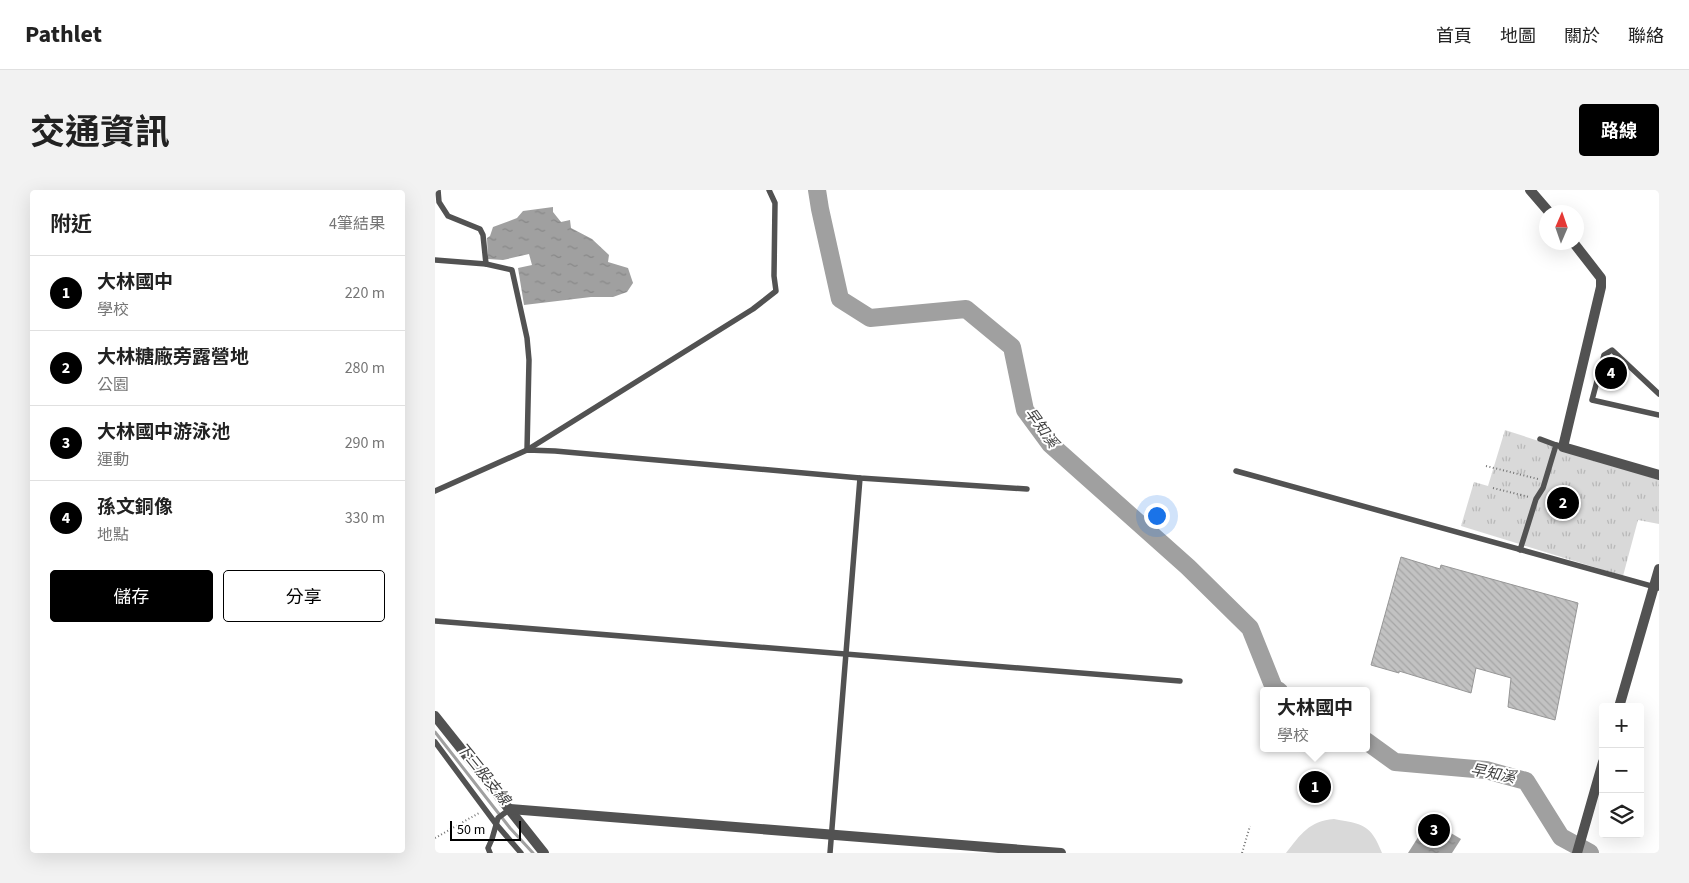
<!DOCTYPE html>
<html lang="zh-TW">
<meta charset="utf-8">
<style>
body{margin:0;font-family:"Source Sans 3","Noto Sans TC",sans-serif;background:#f2f2f2;color:#222}
.controls{position:absolute;right:15px;bottom:15px;display:grid;overflow:hidden;border-radius:5px;box-shadow:0 5px 20px #0002}
.controls button{width:45px;height:45px;display:grid;place-items:center;padding:0;border:0;border-bottom:1px solid #e0e0e0;background:#fff;color:#222;font:25px sans-serif}
.compass{position:absolute;left:1104px;top:15px;width:45px;height:45px;border-radius:50%;background:#fff;box-shadow:0 5px 20px #0002;rotate:2deg}
.scale{position:absolute;left:15px;bottom:12px;width:71px;box-sizing:border-box;padding-left:5px;border:2px solid #000;border-top:0;font-size:14px;line-height:18px;white-space:nowrap;color:#000;-webkit-text-stroke:4px #fff;paint-order:stroke}
.you{position:absolute;left:721px;top:325px;width:18px;height:18px;margin:-12px;border:4px solid #fff;border-radius:50%;background:#1a73e8;box-shadow:0 0 0 8px #1a73e833}
.badge{display:grid;place-items:center;width:32px;height:32px;border-radius:50%;background:#000;color:#fff;font-size:16px;font-weight:700}
.pin{position:absolute;translate:-50% -50%;border:2px solid #fff;box-shadow:0 1px 5px #0006}
.popup{position:absolute;left:825px;top:497px;width:110px;height:65px;box-sizing:border-box;display:grid;place-content:center;border-radius:5px;background:#fff;filter:drop-shadow(0 1px 4px #0005);font-size:16px;white-space:nowrap;color:#767676}
.popup b{font-size:19px;color:#222}
.popup::after{content:'';position:absolute;left:50%;top:100%;margin-left:-10px;border:10px solid transparent;border-top-color:#fff}
.list{margin:0;padding:0;list-style:none}
h2{display:flex;justify-content:space-between;align-items:center;height:65px;margin:0;padding:0 20px;font-size:21px}
h2 small{font-size:16px;font-weight:400;color:#767676}
.list li{display:grid;grid-template-columns:32px 1fr auto;gap:15px;align-items:center;box-sizing:border-box;height:75px;padding:0 20px;border-top:1px solid #e0e0e0}
.list b{display:block;font-size:19px;white-space:nowrap}
.list p{margin:0;font-size:16px;white-space:nowrap;color:#767676}
.list em{font-size:16px;font-style:normal;color:#767676}
.actions{display:flex;gap:10px;padding:15px 20px}
.actions a{flex:1;padding:11px 0;border:1px solid #000;border-radius:5px;text-align:center;font-size:18px;color:#000}
.actions .main{background:#000;color:#fff}
.icon{flex:none;width:28px;height:28px;fill:none;stroke:currentColor;stroke-width:2;stroke-linecap:round;stroke-linejoin:round}
.map{position:relative;flex:none;width:1224px;height:663px;overflow:hidden;border-radius:5px}
header{display:flex;align-items:center;gap:30px;box-sizing:border-box;height:70px;padding:0 25px;background:#fff;border-bottom:1px solid #e0e0e0}
header strong{font-size:24px}
nav{display:flex;gap:28px;margin-inline-start:auto;font-size:18px}
.intro{display:flex;align-items:center;justify-content:space-between;box-sizing:border-box;height:120px;padding:0 30px}
h1{margin:0;font-size:35px}
.button{padding:12px 22px;border-radius:5px;background:#000;color:#fff;font-size:18px;font-weight:700}
main{display:flex;gap:30px;padding:0 30px}
aside{flex:1;background:#fff;border-radius:5px;box-shadow:0 5px 20px #0002}
.map>svg:first-child{display:block}
</style>
<header>
<strong>Pathlet</strong>
<nav><a>首頁</a><a>地圖</a><a>關於</a><a>聯絡</a></nav>
</header>
<div class="intro"><h1>交通資訊</h1><a class="button">路線</a></div>
<main>
<aside>
<h2>附近<small>4筆結果</small></h2>
<ul class="list">
<li><span class="badge">1</span><div><b>大林國中</b><p>學校</p></div><em>220 m</em></li>
<li><span class="badge">2</span><div><b>大林糖廠旁露營地</b><p>公園</p></div><em>280 m</em></li>
<li><span class="badge">3</span><div><b>大林國中游泳池</b><p>運動</p></div><em>290 m</em></li>
<li><span class="badge">4</span><div><b>孫文銅像</b><p>地點</p></div><em>330 m</em></li>
</ul>
<div class="actions"><a class="main">儲存</a><a>分享</a></div>
</aside>
<div class="map">
<svg width="1224" height="663" viewBox="0 0 1224 663">
<defs>
<pattern id="park-tufts" width="24" height="20" patternUnits="userSpaceOnUse" patternTransform="scale(1.25)"><rect width="24" height="20" fill="#d9d9d9"/><path d="M3 7l-1-3M5 7V3M7 7l1-3M15 17l-1-3M17 17v-4M19 17l1-3" fill="none" stroke="#b8b8b8"/></pattern>
<pattern id="water-ripples" width="26" height="14" patternUnits="userSpaceOnUse" patternTransform="scale(1.25)"><rect width="26" height="14" fill="#a0a0a0"/><path d="M2 4q2-2 4 0t4 0M15 11q2-2 4 0t4 0" fill="none" stroke="#888"/></pattern>
<pattern id="building-back-hatch" width="6" height="6" patternUnits="userSpaceOnUse" patternTransform="scale(1.25)"><rect width="6" height="6" fill="#c2c2c2"/><path d="M-1 5l2 2M0 0l6 6M5-1l2 2" fill="none" stroke="#a5a5a5"/></pattern>
</defs>
<rect width="100%" height="100%" fill="#fff"/>
<!-- grass -->
<path fill="#d9d9d9" d="M899,629C927,634 936,634 947,663H851C866,644 874,631 899,629Z"/>
<!-- park -->
<path fill="url(#park-tufts)" d="M1070,240L1224,290V334L1203,330L1188,386L1026,336L1039,292L1053,296Z"/>
<!-- water -->
<g fill="url(#water-ripples)">
<path d="M118,17V22L126,32L135,30L136,38L157,49L174,65L173,72L193,78L198,93L192,102L178,107H156L89,115L83,78L97,75L94,64L68,70L53,69L52,48L55,46L58,37L82,28L88,21Z"/>
<path d="M994,630L1026,649L1017,663H973Z"/>
</g>
<g fill="none" stroke-linecap="round" stroke-linejoin="round">
<!-- stream -->
<path stroke="#a0a0a0" stroke-width="3" d="M0,542L75,638L98,663"/>
<!-- river -->
<g stroke="#a0a0a0" stroke-width="18">
<path d="M382,0L385,19L405,109L435,128L531,119L577,157L590,220L615,254L753,377L815,438L839,498L844,501"/>
<path d="M931,551L960,572L1051,580L1091,591L1126,647L1155,663"/>
</g>
</g>
<!-- building -->
<path fill="url(#building-back-hatch)" stroke="#969696" d="M966,367L1005,379L1006,375L1143,413L1120,530L1073,517L1076,488L1041,478L1036,503L964,481V483L936,475Z"/>
<g fill="none" stroke-linecap="round" stroke-linejoin="round">
<!-- path -->
<g stroke="#747474" stroke-width="2" stroke-dasharray="1 2.5" stroke-linecap="butt">
<path d="M1051,276L1103,289"/>
<path d="M1058,298L1094,307"/>
<path d="M0,648L44,623"/>
<path d="M807,663L815,636"/>
</g>
<!-- service -->
<g stroke="#525252" stroke-width="5.5">
<path d="M3,0L4,12L13,26L45,39L48,45L51,74"/>
<path d="M0,70L51,74L77,80L92,148L94,170L92,260"/>
<path d="M1224,204L1177,160L1169,165L1157,210L1224,225"/>
<path d="M1105,249L1121,255"/>
<path d="M92,260L318,119L341,101L339,86L340,13L334,0"/>
<path d="M801,281L1224,398"/>
<path d="M0,301L92,260L120,261L425,288L592,299"/>
<path d="M1085,360L1101,309L1108,298L1121,255L1128,257"/>
<path d="M0,431L745,491"/>
<path d="M0,552L61,634L86,663"/>
<path d="M55,663L53,658L57,649L63,628L75,619"/>
<path d="M395,663L425,288"/>
</g>
<!-- minor -->
<g stroke="#525252" stroke-width="10">
<path d="M1095,0L1114,22"/>
<path d="M1138,52L1166,88V97L1128,257L1224,285"/>
<path d="M1184,517L1224,379"/>
<path d="M0,526L109,663"/>
<path d="M75,619L626,663"/>
<path d="M1142,663L1168,572"/>
</g>
</g>
<g text-anchor="middle" dominant-baseline="central" stroke-width="4" stroke-linejoin="round" paint-order="stroke">
<!-- water labels -->
<g font-size="15" font-style="italic" fill="#414141" stroke="#fff">
<text transform="translate(606 238) rotate(54)">早知溪</text>
<text transform="translate(48 584) rotate(51)">下三股支線</text>
<text transform="translate(1058 584) rotate(11)">早知溪</text>
</g>
</g>
</svg>
<div class="controls">
<button>+</button>
<button>−</button>
<button><svg class="icon" aria-label="layers" viewBox="0 0 24 24"><path d="M12 4l9 5-9 5-9-5zM3 14l9 5 9-5"/></svg></button>
</div>
<svg class="compass" viewBox="-18 -18 36 36"><path d="M0-13l5 13h-10z" fill="#e53935"/><path d="M0 13l5-13h-10z" fill="#767676"/></svg>
<div class="scale">50 m</div>
<div class="you"></div>
<div class="pin badge" style="left:880px;top:597px">1</div>
<div class="popup"><b>大林國中</b>學校</div>
<div class="pin badge" style="left:1128px;top:313px">2</div>
<div class="pin badge" style="left:999px;top:640px">3</div>
<div class="pin badge" style="left:1176px;top:183px">4</div>
</div>
</main>
